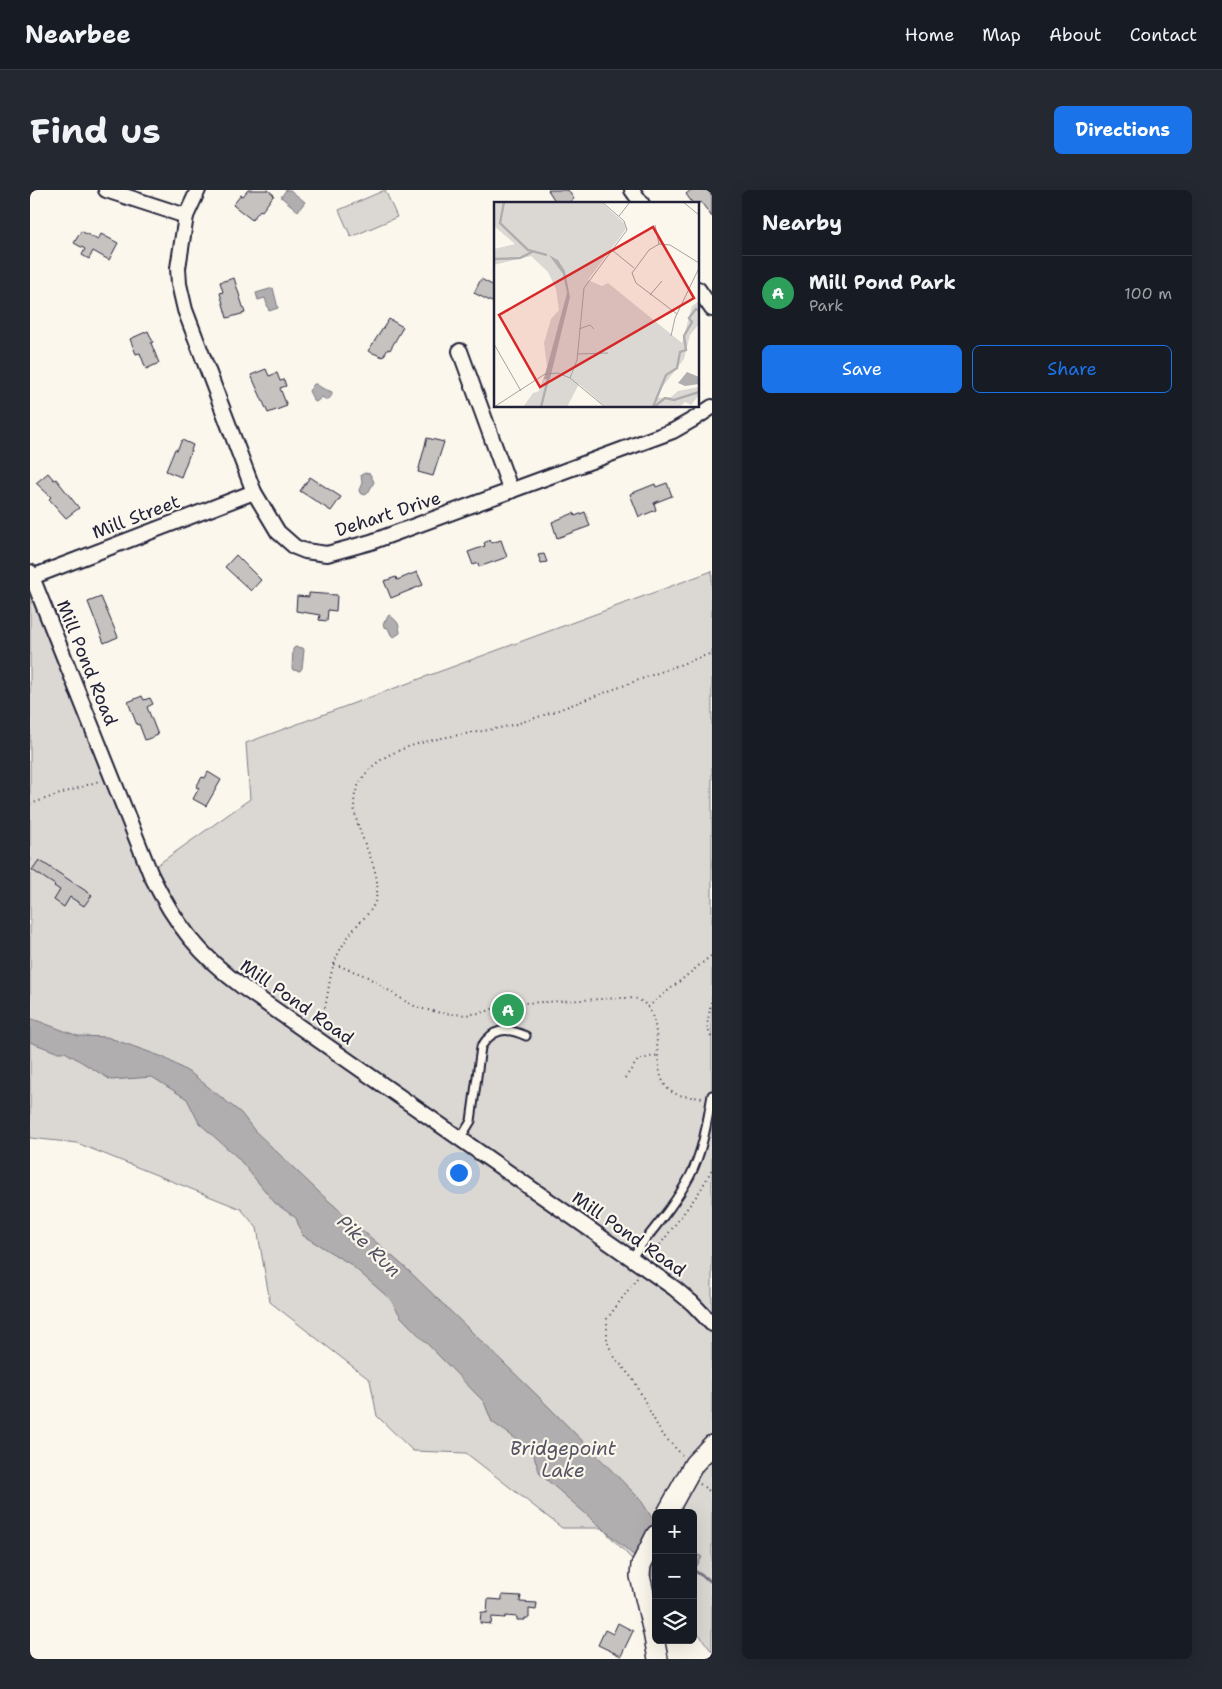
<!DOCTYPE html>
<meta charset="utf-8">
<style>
body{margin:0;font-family:"Shantell Sans",sans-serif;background:#242831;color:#f1f3f6}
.controls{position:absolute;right:15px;bottom:15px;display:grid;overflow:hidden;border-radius:8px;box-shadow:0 5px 20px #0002}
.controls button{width:45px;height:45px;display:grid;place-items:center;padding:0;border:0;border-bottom:1px solid #363941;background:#171b24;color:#f1f3f6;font:25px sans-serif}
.you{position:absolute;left:428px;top:982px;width:18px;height:18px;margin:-12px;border:4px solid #fff;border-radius:50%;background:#1a73e8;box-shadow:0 0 0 8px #1a73e833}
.badge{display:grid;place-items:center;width:32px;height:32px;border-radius:50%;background:#1a73e8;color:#fff;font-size:16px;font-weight:700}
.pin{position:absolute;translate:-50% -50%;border:2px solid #fff;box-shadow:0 1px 5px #0006}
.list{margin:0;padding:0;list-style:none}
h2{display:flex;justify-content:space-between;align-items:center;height:65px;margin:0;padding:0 20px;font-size:21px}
h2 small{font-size:16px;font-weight:400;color:#9ea1a6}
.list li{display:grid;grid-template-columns:32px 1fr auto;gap:15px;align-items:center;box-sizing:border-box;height:75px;padding:0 20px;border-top:1px solid #363941}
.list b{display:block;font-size:19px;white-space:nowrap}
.list p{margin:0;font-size:16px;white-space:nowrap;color:#9ea1a6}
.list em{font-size:16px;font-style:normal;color:#9ea1a6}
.actions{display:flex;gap:10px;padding:15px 20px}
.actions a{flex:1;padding:11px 0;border:1px solid #1a73e8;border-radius:8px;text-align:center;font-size:18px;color:#1a73e8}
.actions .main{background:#1a73e8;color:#fff}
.icon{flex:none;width:28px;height:28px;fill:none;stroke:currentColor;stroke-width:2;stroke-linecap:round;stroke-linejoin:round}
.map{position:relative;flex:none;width:682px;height:1469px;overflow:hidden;border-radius:8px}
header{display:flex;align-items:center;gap:30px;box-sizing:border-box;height:70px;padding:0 25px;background:#171b24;border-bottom:1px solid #363941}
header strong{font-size:24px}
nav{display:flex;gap:28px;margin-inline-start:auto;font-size:18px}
.intro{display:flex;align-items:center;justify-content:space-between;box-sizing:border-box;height:120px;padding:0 30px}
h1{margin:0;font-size:35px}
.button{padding:12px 22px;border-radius:8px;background:#1a73e8;color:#fff;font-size:18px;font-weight:700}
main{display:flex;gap:30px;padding:0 30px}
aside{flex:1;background:#171b24;border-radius:8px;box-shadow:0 5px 20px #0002}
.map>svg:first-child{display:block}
</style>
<header>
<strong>Nearbee</strong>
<nav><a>Home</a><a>Map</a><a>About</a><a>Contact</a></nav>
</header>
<div class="intro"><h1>Find us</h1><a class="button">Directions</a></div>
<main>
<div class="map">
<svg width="682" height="1469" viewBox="0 0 682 1469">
<rect width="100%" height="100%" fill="#fbf7ec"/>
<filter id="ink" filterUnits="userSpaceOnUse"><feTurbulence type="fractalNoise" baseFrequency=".02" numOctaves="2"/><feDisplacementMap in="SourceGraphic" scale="10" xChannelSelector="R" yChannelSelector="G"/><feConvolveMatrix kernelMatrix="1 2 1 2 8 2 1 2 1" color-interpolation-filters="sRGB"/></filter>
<g filter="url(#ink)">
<!-- green -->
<g fill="#dbd8d3" stroke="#7e7d87">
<path d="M355,0L367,27L321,47L309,20Z"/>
<path d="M682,381V1462L663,1436V1323H626V1394L572,1338H532L436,1263L383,1261L347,1226L340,1190L240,1112L227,1038L211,1019L47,953L0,948V404L113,685L220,609L216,553Z"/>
</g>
<!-- water -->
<g fill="#b1aeb0" stroke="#787681">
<path d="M256,0H260L275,12L268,21L251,7Z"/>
<path d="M243,98L248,118L239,121L235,108L228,110L226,103Z"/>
<path d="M284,194H286L292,198L302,202C302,206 301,208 296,210L292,207L286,212L284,211L279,201Z"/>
<path d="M335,283L340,284L344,292L338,303L335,305L330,303L329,300L332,293L331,285Z"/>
<path d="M359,425C367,431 369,432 370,443L364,447L361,445L358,438L354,437L353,434Z"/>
<path d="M265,457L273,458L274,460L272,478L270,481L263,480L262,478L263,459Z"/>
<path d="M0,828L48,846L77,847L133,867L162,884L211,923L224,940L291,1004L378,1080L509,1207L610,1309L626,1334V1390L609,1370L510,1284L502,1260L462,1232L454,1212L371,1127L360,1109L320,1074L272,1045L266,1028L245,1013L208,968L169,933L157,909L122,887L81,890L35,862H26L0,852Z"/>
<path d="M663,1362L672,1367L663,1383Z"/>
</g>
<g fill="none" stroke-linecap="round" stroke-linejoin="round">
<!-- stream -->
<path stroke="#787681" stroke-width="3" d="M663,1380L682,1392"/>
</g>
<!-- building -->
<g fill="#c6c2c0" stroke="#22223b">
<path d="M218,0H238L244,5L232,21L230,20L222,30L203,15L211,5L213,6Z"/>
<path d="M518,0H538L544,9L536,14H527Z"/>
<path d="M661,0H677L682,6V27L671,12L668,14H663L656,4Z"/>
<path d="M51,41L68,50L71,44L88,53L79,70L63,61L59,69L52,65L55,59L44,53Z"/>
<path d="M204,88L215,123L197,128L190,103L193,102L190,92Z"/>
<path d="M451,89L466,97V116L464,115V113L444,103Z"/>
<path d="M359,129L373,137L360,160L358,159L353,167L338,161Z"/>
<path d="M118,141L123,152L121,153L129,173L116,179L110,163L106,164L100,149Z"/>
<path d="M236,179L239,186L247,183L250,191L254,190L256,196L250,198L257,216L238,223L221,185Z"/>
<path d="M397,248L414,252L403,286L388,282Z"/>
<path d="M152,250L163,255L151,287L136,281L145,259L147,260Z"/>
<path d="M18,283L24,290L26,289L49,318L36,328L19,309L21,307L6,293Z"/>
<path d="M280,287L311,307L301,321L270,301Z"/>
<path d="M637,293L642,306L624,313L626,320L609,327L600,304L625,294L626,297Z"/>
<path d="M555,322L560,336L527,348L522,332L544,323L545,326Z"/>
<path d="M460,350L461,353L471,350L477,367L449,377L448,373L443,375L438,362L455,356L454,353Z"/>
<path d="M514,364L517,372L511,373L508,365Z"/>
<path d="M206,365L231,390L221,401L195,377Z"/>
<path d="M387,382L393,395L361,408L354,391L366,387L367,390Z"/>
<path d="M279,403L307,405L306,421L298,420L297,431L289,430L290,425L266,421L267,406L279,407Z"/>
<path d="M71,407L88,447L74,453L58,412Z"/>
<path d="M112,506L114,510L120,508L123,514L117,517L128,545L115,550L109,534L107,535L98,512Z"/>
<path d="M178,582L191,590L176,616L163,609L169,598L166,597L172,587L175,588Z"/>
<path d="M9,670L62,705L54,716L40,707L34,717L24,710L30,700L24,696L25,695L2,680Z"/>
<path d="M472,1405L491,1406L490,1412L507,1413L506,1420L499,1419V1428H495V1430H487V1427L476,1426L475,1428L462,1427L461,1434L450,1433L451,1422L457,1423L458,1409L472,1410Z"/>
<path d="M588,1433L603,1441L591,1466L568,1455L575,1440L583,1444Z"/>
</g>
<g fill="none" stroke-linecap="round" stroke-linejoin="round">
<defs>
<g id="lane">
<path d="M430,949L441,931L451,857C463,838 476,837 496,846"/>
<path d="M601,1068C621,1042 644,1016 660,986C673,961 677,932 682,905"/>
</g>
<g id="street">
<path d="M76,0L156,26"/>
<path d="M168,0L156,26L148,78L149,94L155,120L224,302L248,342L265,357L275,361L297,364L341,352L643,241L664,229L682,217"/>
<path d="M602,0L612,14"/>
<path d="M668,99L682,119"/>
<path d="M430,161L481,301"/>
<path d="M0,382L121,685C145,734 170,766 214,798L644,1098L662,1113L682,1134"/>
<path d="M2,387L224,302"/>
</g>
<g id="secondary">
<path d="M637,1323L664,1274L682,1255"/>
<path d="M626,1345L611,1375L610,1386L623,1442L628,1469"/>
</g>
</defs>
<!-- lane casing -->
<use href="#lane" stroke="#22223b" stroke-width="11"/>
<!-- street casing -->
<use href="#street" stroke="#22223b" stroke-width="18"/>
<!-- secondary casing -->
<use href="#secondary" stroke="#22223b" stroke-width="22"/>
<!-- path -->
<g stroke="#22223b" stroke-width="2" stroke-dasharray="1 4" stroke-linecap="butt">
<path d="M0,614L69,591"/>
<path d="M304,774C309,759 319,744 330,732C337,725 344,718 346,708C355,675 315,634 326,601C332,584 345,572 361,564C400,545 445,545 486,534C513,526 539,516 565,506C604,492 643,477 682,463"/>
<path d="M682,807L677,836L682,850"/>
<path d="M618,817L682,765"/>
<path d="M287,836C299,818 297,793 304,774L336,786L378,813L389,818L411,823L436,825L455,822L474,814L592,808C596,808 603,808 607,809C640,822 616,887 642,902C650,907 664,907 673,908"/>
<path d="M595,888L608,870L628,865"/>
<path d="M621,1067L670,1001L682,979"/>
<path d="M607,1088L577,1129V1151L583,1165L605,1192L631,1243L652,1265"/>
<path d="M670,1294L682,1303"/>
</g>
<!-- lane -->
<use href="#lane" stroke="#fbf7ec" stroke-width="7"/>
<!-- street -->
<use href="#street" stroke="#fbf7ec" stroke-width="14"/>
<!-- secondary -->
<use href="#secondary" stroke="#fbf7ec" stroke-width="19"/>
</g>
</g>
<g text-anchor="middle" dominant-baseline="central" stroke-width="4.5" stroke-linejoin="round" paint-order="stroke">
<!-- street labels -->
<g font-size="18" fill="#22223b" stroke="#fbf7ec">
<text transform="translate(358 324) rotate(-18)">Dehart Drive</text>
<text transform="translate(106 327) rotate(-21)">Mill Street</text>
<text transform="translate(57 473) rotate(68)">Mill Pond Road</text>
<text transform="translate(267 812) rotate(35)">Mill Pond Road</text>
<text transform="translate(599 1044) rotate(35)">Mill Pond Road</text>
</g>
<!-- water labels -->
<g font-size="19" font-style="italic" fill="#545364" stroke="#fbf7ec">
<text transform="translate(339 1056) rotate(44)">Pike Run</text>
<text x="533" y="1258">Bridgepoint<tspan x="533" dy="22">Lake</tspan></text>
</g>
</g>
<!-- overview -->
<g transform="translate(464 12)">
<rect width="205" height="205" fill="#fbf7ec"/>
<path d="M0,0H107L130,21L132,27L94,78L108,84L114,81L188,141L198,104L205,99V122L196,133L190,157L166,188L164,196L177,195L184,189L205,185V193L197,203L191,200L186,205H112L85,182L73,205H29L39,191L45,189L53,165L50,141L57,117L65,108L62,87L54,70L37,54L0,63V47L21,42L0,24Z" fill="#dbd8d3"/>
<path d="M55,53L64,58L71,69L76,95L56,177H50L73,91L69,72ZM193,170L205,175V182L191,184L184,181Z" fill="#b1aeb0"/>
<path fill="none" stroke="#b1aeb0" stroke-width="2.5" d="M10,0L6,21L34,48L53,53M0,57L26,56L38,50M47,205L54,177M159,205L172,173L183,166L186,150L192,148L190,134L198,120L195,116L202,107L205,109M160,205L171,196L180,198L205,190"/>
<path fill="none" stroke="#a4a2a5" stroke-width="1" d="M189,0L205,13M125,14L136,0M161,23L165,42M118,48L140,66M156,93L168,79M183,112L142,81L138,71L155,48L165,42L176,43L205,61M85,127L96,123L100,127M177,134L181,116L205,66M0,142L27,189M83,152L114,151M76,176L83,158L90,86L133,28L130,19L108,0M0,205L51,172L64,171L76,176L111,205"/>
<path fill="#d62828" fill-opacity="0.15" stroke="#d62828" stroke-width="2.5" d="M159,25L200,96L46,185L5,113Z"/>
<rect width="205" height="205" fill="none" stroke="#22223b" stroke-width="2.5"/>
</g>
</svg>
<div class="controls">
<button>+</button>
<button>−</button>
<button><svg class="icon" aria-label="layers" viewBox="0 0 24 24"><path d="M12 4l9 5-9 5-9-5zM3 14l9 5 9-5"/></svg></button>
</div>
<div class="you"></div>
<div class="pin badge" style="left:478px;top:820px;background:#2e9e5b">A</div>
</div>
<aside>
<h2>Nearby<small></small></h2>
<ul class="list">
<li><span class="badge" style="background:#2e9e5b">A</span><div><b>Mill Pond Park</b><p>Park</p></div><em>100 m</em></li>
</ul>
<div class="actions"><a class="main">Save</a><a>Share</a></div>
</aside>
</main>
